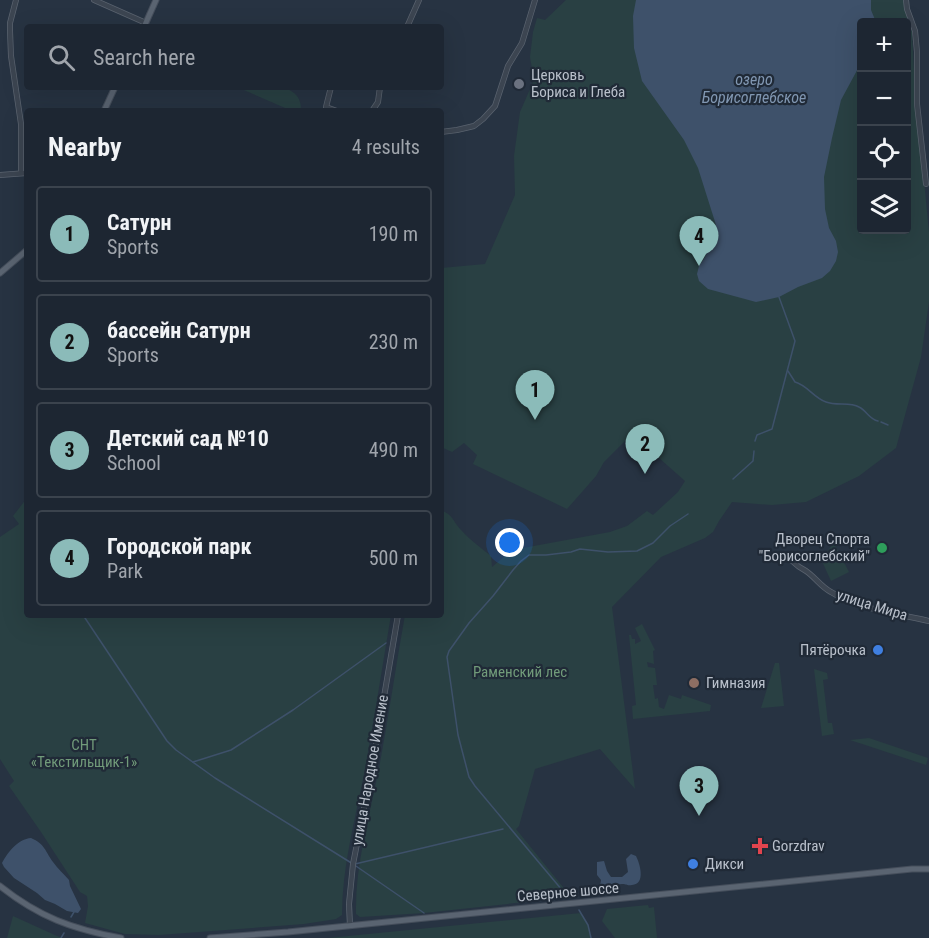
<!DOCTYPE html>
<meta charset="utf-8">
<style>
body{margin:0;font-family:"Roboto Condensed",sans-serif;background:#2a323e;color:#f1f3f6}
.controls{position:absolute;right:18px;top:18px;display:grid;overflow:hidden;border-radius:6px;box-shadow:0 6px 24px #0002}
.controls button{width:54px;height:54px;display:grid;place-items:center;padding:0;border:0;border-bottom:2px solid #3b434d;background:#1d2632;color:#f1f3f6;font:30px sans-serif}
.you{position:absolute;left:510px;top:543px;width:21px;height:21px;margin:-15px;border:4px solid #fff;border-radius:50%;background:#1a73e8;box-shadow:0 0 0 9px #1a73e833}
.badge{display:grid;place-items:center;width:39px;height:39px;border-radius:50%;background:#8bbbb9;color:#111;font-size:20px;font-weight:700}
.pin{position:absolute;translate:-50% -50px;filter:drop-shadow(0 2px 3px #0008)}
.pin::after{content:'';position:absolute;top:32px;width:21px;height:18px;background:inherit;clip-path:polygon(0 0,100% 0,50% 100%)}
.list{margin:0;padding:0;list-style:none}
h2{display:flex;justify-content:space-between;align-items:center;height:78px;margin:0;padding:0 24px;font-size:26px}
h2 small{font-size:20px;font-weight:400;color:#a0a5ac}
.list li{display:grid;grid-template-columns:39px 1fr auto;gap:18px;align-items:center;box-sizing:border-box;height:96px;margin:0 12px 12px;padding:0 12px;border:2px solid #3b434d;border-radius:6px}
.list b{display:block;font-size:22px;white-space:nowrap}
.list p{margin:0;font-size:20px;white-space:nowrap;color:#a0a5ac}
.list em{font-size:20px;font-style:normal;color:#a0a5ac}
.icon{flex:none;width:33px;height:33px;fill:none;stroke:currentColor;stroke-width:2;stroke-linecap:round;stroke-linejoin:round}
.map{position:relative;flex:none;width:929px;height:938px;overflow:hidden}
.search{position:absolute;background:#1d2632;box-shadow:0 6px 24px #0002;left:24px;top:24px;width:420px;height:66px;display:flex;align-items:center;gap:15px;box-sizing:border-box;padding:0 21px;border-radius:6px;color:#a0a5ac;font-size:22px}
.panel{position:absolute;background:#1d2632;box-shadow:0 6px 24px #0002;left:24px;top:108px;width:420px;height:510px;border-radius:6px}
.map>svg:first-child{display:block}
</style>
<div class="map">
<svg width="929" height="938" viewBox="0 0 929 938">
<rect width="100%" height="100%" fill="#273342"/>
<!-- green -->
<g fill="#294043" fill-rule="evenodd">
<path d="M566,0H906L912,32L915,89L929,232V302L921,357L896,448L859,476L806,502L772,505L732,502L719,521L713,532L705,538L661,557L612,607L635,789L600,749L535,769L519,826L516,829L571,897L424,913L360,917L356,914C355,868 368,822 377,778C388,724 395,669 405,615H441V510C454,516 452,520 461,530C470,540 481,548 491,556L492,567L512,550L610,532L627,526L647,511L653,515L678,492L685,481L632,434L604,462L596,476L567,509L473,464L477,455L464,443L452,452L441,447V268L485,264L515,195L514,156L520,112L534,80L530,57L533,32L537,18L545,20ZM862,22H906V230H862Z"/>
<path d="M237,87C258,87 302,79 301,110L292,111Z"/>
<path d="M27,498V615H391C382,668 374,721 364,774C355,820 342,867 342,915L336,919L304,924L159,935L125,934L85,923L88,906L87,896L80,892L41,832L9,786L14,781L0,759V537L19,524L13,516Z"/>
<path d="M834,543L849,572L831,581L821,559Z"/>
<path d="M642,624L655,650L653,651L654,664L647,662L648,667L655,668L657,685H653L655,699L658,698L659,707L664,709L669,695L681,699L682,695L711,705L710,711L633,719L632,706L636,705L629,635H631L632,639H635V644L641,641L635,628Z"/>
<path d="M775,663H779L784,706L761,708Z"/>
<path d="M814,669L827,673L828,679L823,680L828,723H832L834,734L822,736Z"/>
<path d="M869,738L928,758L926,765L850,740Z"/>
<path d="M648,905L649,908L654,907L657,938H615L602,921L607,909Z"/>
<path d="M581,913L588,925L591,938H328Z"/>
<path d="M13,916L57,936L63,938H7Z"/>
</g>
<!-- water -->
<g fill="#3e516a">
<path d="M636,0H871V10L876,22H862L861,63L841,100L832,138L824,177L825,209L829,228L836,241L838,252L836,261L830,271L822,278L798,287L779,297L756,302L708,289L699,281L697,274L699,266L705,257L713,237L716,225L698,168L684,140L642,81L634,48L633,16Z"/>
<path d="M31,838C45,844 45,851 53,862C58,869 64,874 69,880L70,886L81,909L78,913L67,911L55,904L45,900L37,893L14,878L4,867L2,863C8,852 18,839 31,838Z"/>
<path d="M631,854L636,856C640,864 646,884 632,885C626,886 628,884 622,884C615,884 609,888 602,888L600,886L601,880L597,875V862L604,861L607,871L611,877H622L628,872L626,859Z"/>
</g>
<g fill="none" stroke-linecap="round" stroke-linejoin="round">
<!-- stream -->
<g stroke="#3e516a" stroke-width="1.5">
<path d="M788,371L795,382C807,385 814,398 826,402C836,406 850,402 859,407C867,411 869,419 878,421"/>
<path d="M881,422L888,425"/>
<path d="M755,441L757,435L772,429L795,341L779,297"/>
<path d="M733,479L753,461L754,451"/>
<path d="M83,615L167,741L176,750L215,778L353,864L424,913"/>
<path d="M193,762L231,750L293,710L386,643"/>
<path d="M355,864L503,829"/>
<path d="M567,896L475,786L469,777L458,735L447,657L449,651L469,623L493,596L513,570L521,561L529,555H546L571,552L580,549L608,552L637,551L653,543L670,526L688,514"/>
<path d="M579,910L588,925L591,938"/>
<path d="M71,917L74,912"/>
<path d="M61,938L64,933"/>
</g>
<defs>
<g id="minor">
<path d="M16,0L10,23V31L11,56L21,124V173"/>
<path d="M94,0L146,23"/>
<path d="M906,0L907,9L915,31L917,52V104L926,184"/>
<path d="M407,27L419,0"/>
<path d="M331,87L326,107L337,111"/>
<path d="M346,87H353"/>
<path d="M372,111L378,102L380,87"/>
<path d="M441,132L457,130L474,126L483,119L495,106L508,66L522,43L535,0"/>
<path d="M0,175L27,173"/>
<path d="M791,560C796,565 800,568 806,571C815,577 821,587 831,592C858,609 898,614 929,621"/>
<path d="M350,926L349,904L353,864L371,773L398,615"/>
</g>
<g id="major">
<path d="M144,27L156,0"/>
<path d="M104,111L115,87"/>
<path d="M0,273L27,250"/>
<path d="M0,886C39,917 72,929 121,938"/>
<path d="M210,938L288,932L912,869H929"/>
</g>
</defs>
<!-- minor casing -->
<use href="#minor" stroke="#5a636f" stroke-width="6"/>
<!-- major casing -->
<use href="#major" stroke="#454e5b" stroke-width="7"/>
<!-- minor -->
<use href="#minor" stroke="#3c4551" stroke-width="4.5"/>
<!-- major -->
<use href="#major" stroke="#5a6471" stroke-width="5"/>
</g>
<!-- markers -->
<circle fill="#6b7280" stroke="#202a37" stroke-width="2" cx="519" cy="84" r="6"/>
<circle fill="#2e9e5b" stroke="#202a37" stroke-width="2" cx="882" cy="548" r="6"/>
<g fill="#3f7fe0" stroke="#202a37" stroke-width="2">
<circle cx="878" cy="650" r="6"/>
<circle cx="693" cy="864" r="6"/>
</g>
<circle fill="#8d6e63" stroke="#202a37" stroke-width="2" cx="694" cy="683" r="6"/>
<path fill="#e0444e" stroke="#202a37" stroke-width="2" d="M757 837h6v6h6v6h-6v6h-6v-6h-6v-6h6z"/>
<g text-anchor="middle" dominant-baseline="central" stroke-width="4.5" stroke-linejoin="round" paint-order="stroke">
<!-- poi labels -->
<g font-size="15" fill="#b9c0cb" stroke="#202a37" text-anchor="start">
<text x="531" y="75">Церковь<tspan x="531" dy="17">Бориса и Глеба</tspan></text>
<text x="870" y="539" text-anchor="end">Дворец Спорта<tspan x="870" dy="17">"Борисоглебский"</tspan></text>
<text x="866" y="650" text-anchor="end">Пятёрочка</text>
<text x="706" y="683">Гимназия</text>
<text x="772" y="846">Gorzdrav</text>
<text x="705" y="864">Дикси</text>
</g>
<!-- street labels -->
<g font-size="15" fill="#b9c0cb" stroke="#202a37">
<text transform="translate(872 605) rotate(17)">улица Мира</text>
<text transform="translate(370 770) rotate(-80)">улица Народное Имение</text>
<text transform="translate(568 892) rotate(-5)">Северное шоссе</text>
</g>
<!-- park labels -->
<g font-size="15" fill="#719b7a" stroke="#202a37">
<text x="520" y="672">Раменский лес</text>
<text x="84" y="745">СНТ<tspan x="84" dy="17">«Текстильщик-1»</tspan></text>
</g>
<!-- water labels -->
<g font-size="16" font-style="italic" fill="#8197b2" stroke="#202a37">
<text x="754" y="79">озеро<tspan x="754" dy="18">Борисоглебское</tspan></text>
</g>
</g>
</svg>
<div class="controls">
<button>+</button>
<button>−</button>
<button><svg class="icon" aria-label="locate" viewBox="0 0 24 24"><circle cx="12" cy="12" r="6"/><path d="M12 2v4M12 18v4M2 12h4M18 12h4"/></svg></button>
<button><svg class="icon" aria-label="layers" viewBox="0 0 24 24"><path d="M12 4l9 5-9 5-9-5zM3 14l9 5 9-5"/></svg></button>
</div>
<div class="you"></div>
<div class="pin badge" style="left:535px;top:420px">1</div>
<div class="pin badge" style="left:645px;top:474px">2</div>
<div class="pin badge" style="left:699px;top:816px">3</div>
<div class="pin badge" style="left:699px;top:266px">4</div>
<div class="search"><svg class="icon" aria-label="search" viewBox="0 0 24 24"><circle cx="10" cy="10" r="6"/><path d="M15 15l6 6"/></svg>Search here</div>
<section class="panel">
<h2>Nearby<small>4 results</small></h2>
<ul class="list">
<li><span class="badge">1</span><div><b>Сатурн</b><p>Sports</p></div><em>190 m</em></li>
<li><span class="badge">2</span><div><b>бассейн Сатурн</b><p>Sports</p></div><em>230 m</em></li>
<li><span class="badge">3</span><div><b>Детский сад №10</b><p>School</p></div><em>490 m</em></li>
<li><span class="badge">4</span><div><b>Городской парк</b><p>Park</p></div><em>500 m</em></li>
</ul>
</section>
</div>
